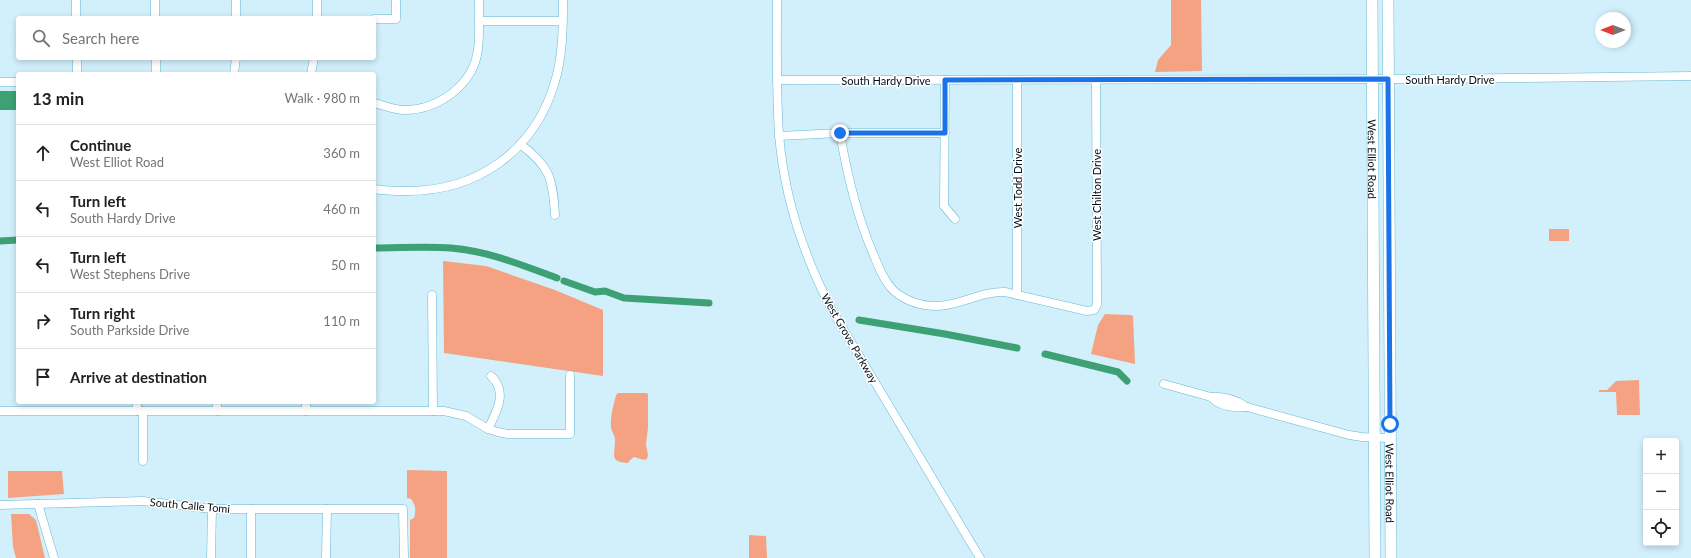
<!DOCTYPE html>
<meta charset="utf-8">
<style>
body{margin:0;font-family:Lato,sans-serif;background:#f2f2f2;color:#222}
.controls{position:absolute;right:12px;bottom:12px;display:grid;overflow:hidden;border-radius:4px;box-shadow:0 2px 6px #0003}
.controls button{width:36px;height:36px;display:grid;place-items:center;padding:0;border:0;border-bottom:1px solid #e0e0e0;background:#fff;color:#222;font:20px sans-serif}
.compass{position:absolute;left:1595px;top:12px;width:36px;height:36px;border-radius:50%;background:#fff;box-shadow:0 2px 6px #0003;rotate:270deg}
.stop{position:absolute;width:12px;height:12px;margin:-9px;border:3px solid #1a73e8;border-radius:50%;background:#fff}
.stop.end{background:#1a73e8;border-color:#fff;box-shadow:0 1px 4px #0008}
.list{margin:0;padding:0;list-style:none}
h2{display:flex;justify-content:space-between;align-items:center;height:52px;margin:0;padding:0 16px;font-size:17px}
h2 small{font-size:13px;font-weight:400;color:#767676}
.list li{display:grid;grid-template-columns:26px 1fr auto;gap:12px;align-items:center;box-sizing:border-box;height:56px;padding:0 16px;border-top:1px solid #e0e0e0}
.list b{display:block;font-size:15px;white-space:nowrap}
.list p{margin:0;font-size:13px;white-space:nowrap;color:#767676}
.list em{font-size:13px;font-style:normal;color:#767676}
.icon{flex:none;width:22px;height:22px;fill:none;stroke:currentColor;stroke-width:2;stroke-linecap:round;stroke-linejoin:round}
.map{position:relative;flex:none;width:1691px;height:558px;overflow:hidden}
.search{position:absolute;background:#fff;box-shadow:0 2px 6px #0003;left:16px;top:16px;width:360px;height:44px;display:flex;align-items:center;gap:10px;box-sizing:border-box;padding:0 14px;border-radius:4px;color:#767676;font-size:15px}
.panel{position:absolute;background:#fff;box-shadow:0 2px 6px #0003;left:16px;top:72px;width:360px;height:332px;border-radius:4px}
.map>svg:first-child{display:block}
</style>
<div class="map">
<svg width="1691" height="558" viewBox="0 0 1691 558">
<rect width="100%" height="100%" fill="#d1f0fb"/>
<!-- green -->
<g fill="#f5a283">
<path d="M1171,0H1201L1202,71L1155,72L1158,60L1171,45Z"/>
<rect x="1549" y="229" width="20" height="12"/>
<path d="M443,261L486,266L555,290L603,310V376L444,353Z"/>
<path d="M1105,314L1130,315L1133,316L1135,364L1091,354L1098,325Z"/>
<path d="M1639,380L1640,415H1617L1616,392H1599V390H1607L1616,381Z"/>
<path d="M618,393H646L648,394V428L646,444L648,455L647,459L644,460L634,457L630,460L628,463C609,462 615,455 615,441C616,436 611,432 611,426C610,416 614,404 616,395Z"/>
<path d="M407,470L447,471V558H410V520L414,518C416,510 416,506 411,499L407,498Z"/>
<path d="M8,471H62L64,494L8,498Z"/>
<path d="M11,514H29L36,520L45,558H16L13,547Z"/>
<path d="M749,535L766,536L767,558H749Z"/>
</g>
<!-- water -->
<rect fill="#3ea175" x="0" y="91" width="18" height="19"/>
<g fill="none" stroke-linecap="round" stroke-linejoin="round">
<!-- canal -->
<g stroke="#3ea175" stroke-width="7">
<path d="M0,241L18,240"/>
<path d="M374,248C399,248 426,246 451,248C488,251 522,265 557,278"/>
<path d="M564,281L595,292L605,291L624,298L709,303"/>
<path d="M859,320L945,334L1017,348"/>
<path d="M1045,354L1118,372L1127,381"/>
</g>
<defs>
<g id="minor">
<path d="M76,0V18"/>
<path d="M155,0V18"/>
<path d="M236,0V18"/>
<path d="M777,0C777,45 776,90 779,134C784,196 804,257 833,312L980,558"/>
<path d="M317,18V0"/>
<path d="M374,19H396V0"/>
<path d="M479,21H563"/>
<path d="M77,58V74"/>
<path d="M156,58V74"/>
<path d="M234,74L236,58"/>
<path d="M311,74L314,58"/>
<path d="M777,80L1427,79L1691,76"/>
<path d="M945,80L944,206L955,219"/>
<path d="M0,82H18"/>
<path d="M374,103C383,105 394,110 404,110C438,110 474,85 478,49C480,33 479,16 479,0"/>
<path d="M840,133C847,174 856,213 872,251C878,265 883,280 894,291C906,301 922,306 937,306C960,306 981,291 1005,292L1087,311L1094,310L1097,305V298L1096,80"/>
<path d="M779,136L840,133H945"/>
<path d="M520,144C550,166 553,179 555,215"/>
<path d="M374,189C385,191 396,191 407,191C477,191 533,152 554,85C563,57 563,28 563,0"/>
<path d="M432,295L433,411"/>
<path d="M1017,295V80"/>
<path d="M1164,384L1211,397C1224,396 1236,400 1247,407L1349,435L1362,437L1390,438"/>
<path d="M1211,397C1220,407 1234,408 1247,407"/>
<path d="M306,402V411"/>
<path d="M0,411H444L466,416L488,429L498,432L508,434H570V375"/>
<path d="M137,411V402"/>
<path d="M217,411V402"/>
<path d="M488,429C497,411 508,392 491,376"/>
<path d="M143,461V411"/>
<path d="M38,504L54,558"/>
<path d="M0,505L143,501L212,509H403L404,558"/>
<path d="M211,558L212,509"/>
<path d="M251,558V509"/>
<path d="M326,558L327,509"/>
</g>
<g id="major">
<path id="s1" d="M1372,0L1375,558"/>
<path id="s2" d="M1388,0L1391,558"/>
</g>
</defs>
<!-- minor casing -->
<use href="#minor" stroke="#67b8d3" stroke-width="9"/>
<!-- major casing -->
<use href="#major" stroke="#67b8d3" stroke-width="12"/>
<!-- minor -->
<use href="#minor" stroke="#fff" stroke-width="8"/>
<!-- major -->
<use href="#major" stroke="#fff" stroke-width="11"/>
</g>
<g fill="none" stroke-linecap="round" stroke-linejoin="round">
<!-- route -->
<path stroke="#1a73e8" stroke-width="5" d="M840,133H945V80L1388,79L1390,424"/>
</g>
<g text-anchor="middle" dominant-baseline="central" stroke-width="3" stroke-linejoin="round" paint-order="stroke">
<!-- street labels -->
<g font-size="11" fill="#000e16" stroke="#fff">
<text x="1450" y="79">South Hardy Drive</text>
<text x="886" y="80">South Hardy Drive</text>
<text stroke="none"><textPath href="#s1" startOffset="159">West Elliot Road</textPath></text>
<text transform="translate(1017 188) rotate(-90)">West Todd Drive</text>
<text transform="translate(1096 195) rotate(-90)">West Chilton Drive</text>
<text transform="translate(850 338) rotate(60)">West Grove Parkway</text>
<text stroke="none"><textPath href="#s2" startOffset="483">West Elliot Road</textPath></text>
<text transform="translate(190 505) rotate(5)">South Calle Tomi</text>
</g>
</g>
</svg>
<div class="controls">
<button>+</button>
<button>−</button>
<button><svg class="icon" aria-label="locate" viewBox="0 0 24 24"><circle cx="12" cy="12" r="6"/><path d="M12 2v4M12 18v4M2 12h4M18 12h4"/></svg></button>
</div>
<svg class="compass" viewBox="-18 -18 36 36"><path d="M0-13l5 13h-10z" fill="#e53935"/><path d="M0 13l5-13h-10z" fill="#767676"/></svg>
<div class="stop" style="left:1390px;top:424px"></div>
<div class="stop end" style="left:840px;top:133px"></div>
<div class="search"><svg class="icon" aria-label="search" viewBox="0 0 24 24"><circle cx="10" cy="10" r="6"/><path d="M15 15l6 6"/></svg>Search here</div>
<section class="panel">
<h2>13 min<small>Walk · 980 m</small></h2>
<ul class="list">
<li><svg class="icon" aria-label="ahead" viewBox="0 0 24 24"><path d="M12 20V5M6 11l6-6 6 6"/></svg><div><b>Continue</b><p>West Elliot Road</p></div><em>360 m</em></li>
<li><svg class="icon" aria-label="left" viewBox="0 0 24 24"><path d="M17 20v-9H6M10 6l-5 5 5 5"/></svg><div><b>Turn left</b><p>South Hardy Drive</p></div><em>460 m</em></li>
<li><svg class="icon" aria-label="left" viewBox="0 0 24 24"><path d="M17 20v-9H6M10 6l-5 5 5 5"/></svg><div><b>Turn left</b><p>West Stephens Drive</p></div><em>50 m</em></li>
<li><svg class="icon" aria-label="right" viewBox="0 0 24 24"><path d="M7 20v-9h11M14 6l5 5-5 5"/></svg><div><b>Turn right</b><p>South Parkside Drive</p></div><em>110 m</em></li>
<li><svg class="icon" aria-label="arrive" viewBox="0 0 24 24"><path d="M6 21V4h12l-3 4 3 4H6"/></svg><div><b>Arrive at destination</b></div></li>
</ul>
</section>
</div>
